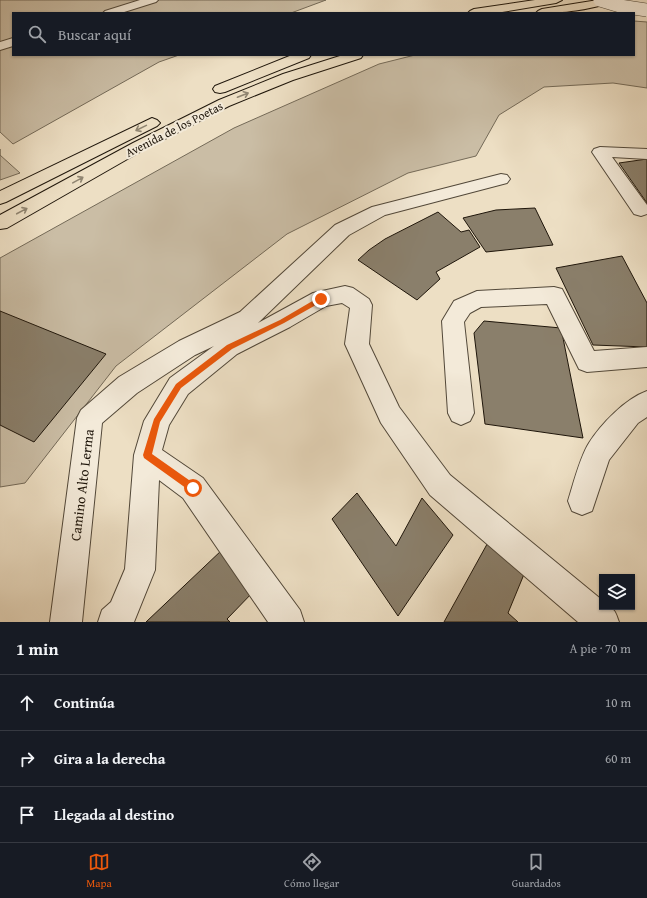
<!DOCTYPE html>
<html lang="es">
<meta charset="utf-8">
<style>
body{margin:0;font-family:"Gentium Book Plus",serif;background:#20242c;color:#f1f3f6}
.controls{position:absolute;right:12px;bottom:12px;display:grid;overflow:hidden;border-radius:0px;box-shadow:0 1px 3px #0004}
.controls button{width:36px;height:36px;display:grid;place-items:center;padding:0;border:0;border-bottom:1px solid #363941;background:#171b24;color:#f1f3f6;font:20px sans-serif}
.stop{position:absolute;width:12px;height:12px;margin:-9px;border:3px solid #ea580c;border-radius:50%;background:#fff}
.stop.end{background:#ea580c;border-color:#fff;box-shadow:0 1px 4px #0008}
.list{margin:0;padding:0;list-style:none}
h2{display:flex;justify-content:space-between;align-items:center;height:52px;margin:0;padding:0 16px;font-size:17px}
h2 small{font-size:13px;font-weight:400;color:#9ea1a6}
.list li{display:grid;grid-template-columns:26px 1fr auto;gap:12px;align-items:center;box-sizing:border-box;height:56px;padding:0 16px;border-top:1px solid #363941}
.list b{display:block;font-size:15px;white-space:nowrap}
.list em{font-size:13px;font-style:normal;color:#9ea1a6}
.icon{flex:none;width:22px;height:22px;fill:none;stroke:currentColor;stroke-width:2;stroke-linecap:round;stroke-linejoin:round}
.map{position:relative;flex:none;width:647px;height:622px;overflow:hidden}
.search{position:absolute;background:#171b24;box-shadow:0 1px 3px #0004;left:12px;right:12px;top:12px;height:44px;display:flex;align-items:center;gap:10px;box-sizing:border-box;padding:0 14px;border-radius:0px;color:#9ea1a6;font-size:15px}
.sheet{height:220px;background:#171b24}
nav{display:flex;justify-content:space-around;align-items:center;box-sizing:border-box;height:56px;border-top:1px solid #363941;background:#171b24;font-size:11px;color:#9ea1a6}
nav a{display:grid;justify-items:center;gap:2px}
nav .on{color:#ea580c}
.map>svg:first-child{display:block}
</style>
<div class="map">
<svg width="647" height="622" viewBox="0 0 647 622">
<rect width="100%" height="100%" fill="#eddfc4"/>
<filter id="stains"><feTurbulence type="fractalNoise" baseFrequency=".005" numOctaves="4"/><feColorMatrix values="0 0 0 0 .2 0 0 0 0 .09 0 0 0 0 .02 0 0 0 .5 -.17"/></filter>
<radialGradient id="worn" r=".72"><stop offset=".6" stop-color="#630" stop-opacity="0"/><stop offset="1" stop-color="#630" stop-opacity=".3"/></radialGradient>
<!-- green -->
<g fill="#cabda5" stroke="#746a58">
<path d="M0,0H326L291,13H13V55H179L159,62L13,144L0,132Z"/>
<path d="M634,21L647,22V88L613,83L544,87L499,115L476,156L408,173L287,234L116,366L25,483L0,487V258L234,128L379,64L415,55H634Z"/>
<path d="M0,149V155L20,173L0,180Z"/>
</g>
<!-- building -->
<g fill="#8a7f6b" stroke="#1f160b">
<path d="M647,159V203L619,163Z"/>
<path d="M535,208L553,245L486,252L463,218L496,210Z"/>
<path d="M438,212L461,232L469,230L480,247L436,272L440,279L417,300L358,260L369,250L385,239Z"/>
<path d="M622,256L647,303V347L593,345L556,268Z"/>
<path d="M0,311L106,354L34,442L0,425Z"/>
<path d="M484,321L561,328L583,438L485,424L474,333Z"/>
<path d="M357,493L396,546L422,498L453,535L398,616L332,519Z"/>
<path d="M491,537L527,567L508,613L518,622H444Z"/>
<path d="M223,549L255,590L227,619L230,622H146Z"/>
</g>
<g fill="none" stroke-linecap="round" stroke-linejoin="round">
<defs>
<g id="minor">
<path d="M140,0H158L156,2L121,13H103L105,11Z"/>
<path d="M13,38V46L0,50V42Z"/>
<path d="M600,147L647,149V159L612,157L647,205V214L641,216L634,214L592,152L594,149Z"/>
<path d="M501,174L507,175L510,179L507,183L385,215L349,235L258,323L313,293L345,286L353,288L369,299L372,305L369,344L399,407L450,475L602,600V607C615,607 615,611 619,622H578L430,495L381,423L345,344L350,308L342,303L326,306L290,327L237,354L188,394L169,425L162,450L203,478L300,610L304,622H268L183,498L159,480L155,570L134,622H98L102,610L111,602L125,569L134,455L144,421L170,378L214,346L195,355L137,393L102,423L82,622H50L77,418L81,410L119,377L179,341L240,312L335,225L372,207Z"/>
<path d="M554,287L562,289L594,351L647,347V367L587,372L579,369L547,304L481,307L470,313L464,322L474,413L470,421L461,425L452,421L448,413L442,321L454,301L477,291Z"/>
<path d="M647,391V417L638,423L609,460L592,511L582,515L572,511L568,501C573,485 580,457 589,443C601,424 625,399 647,391Z"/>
</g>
<g id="highway">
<path d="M535,0H562L556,3L496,13H468L470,11L474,9Z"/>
<path d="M598,0H617L615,2C585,10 567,13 536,13L538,11L542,9Z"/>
<path d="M292,55H311L309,58L225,92L220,93L215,92L213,89L215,86Z"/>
<path d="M343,55H363L361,58L293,80L229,106L145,149L7,228L0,229V215L133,143L219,100L283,74Z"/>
<path d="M152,118L157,120L160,123L157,126L6,202L0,204V191Z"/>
</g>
</defs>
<!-- minor casing -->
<use href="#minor" stroke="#524839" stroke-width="2"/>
<!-- highway casing -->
<use href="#highway" stroke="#1f160b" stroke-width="2"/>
<!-- minor -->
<use href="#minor" fill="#f3ead9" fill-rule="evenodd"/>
<!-- highway -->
<use href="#highway" fill="#eddfc4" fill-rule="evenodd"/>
<defs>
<path id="minor-bridge" d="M600,0L620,6L647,10"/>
</defs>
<!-- minor-bridge casing -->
<use href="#minor-bridge" stroke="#524839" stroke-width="14" stroke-linecap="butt"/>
<!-- minor-bridge -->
<use href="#minor-bridge" stroke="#f3ead9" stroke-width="13"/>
</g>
<!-- one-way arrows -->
<defs><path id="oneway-shaft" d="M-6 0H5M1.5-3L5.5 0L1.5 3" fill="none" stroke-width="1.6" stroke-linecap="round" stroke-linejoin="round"/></defs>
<g stroke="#908571">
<use href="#oneway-shaft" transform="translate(243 95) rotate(-21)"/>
<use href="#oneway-shaft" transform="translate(141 128) rotate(154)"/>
<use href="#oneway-shaft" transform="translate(78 180) rotate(-29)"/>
<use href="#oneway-shaft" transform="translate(22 211) rotate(-28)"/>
</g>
<!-- route -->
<path fill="#ea580c" d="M321,296L324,299L323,301L284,323L232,349L181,388L160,422L152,454L196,485L197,488L196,491L193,492L190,491L144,458L143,455L154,419L176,384L227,345L280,320Z"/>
<g text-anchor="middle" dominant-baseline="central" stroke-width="4" stroke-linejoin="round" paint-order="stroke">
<!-- far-street labels -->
<g font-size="12" fill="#1f160b" stroke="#f3ead9">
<text transform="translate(174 129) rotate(-27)">Avenida de los Poetas</text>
</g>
<!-- street labels -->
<g font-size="14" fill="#1f160b" stroke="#f3ead9">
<text transform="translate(82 485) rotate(-83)">Camino Alto Lerma</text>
</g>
</g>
<rect width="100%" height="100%" filter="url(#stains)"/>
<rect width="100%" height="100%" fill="url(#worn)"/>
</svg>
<div class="controls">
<button><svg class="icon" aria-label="layers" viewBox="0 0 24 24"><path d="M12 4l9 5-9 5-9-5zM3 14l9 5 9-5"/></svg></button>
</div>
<div class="stop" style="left:193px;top:488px"></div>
<div class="stop end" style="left:321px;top:299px"></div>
<div class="search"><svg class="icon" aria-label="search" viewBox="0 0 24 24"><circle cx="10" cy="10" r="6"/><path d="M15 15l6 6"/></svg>Buscar aquí</div>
</div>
<section class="sheet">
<h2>1 min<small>A pie · 70 m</small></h2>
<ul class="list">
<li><svg class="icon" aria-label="ahead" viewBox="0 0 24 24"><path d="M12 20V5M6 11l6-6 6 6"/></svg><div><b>Continúa</b></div><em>10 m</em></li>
<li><svg class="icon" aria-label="right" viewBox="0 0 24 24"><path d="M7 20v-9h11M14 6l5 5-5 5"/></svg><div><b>Gira a la derecha</b></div><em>60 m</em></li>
<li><svg class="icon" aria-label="arrive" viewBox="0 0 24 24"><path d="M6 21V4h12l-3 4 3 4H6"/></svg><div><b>Llegada al destino</b></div></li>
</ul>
</section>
<nav>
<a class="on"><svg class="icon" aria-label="map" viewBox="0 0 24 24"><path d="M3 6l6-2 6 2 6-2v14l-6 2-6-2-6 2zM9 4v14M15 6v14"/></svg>Mapa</a>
<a><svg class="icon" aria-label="directions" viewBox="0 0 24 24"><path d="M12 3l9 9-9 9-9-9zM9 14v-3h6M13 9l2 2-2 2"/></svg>Cómo llegar</a>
<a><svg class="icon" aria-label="saved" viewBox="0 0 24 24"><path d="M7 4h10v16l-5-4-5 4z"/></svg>Guardados</a>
</nav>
